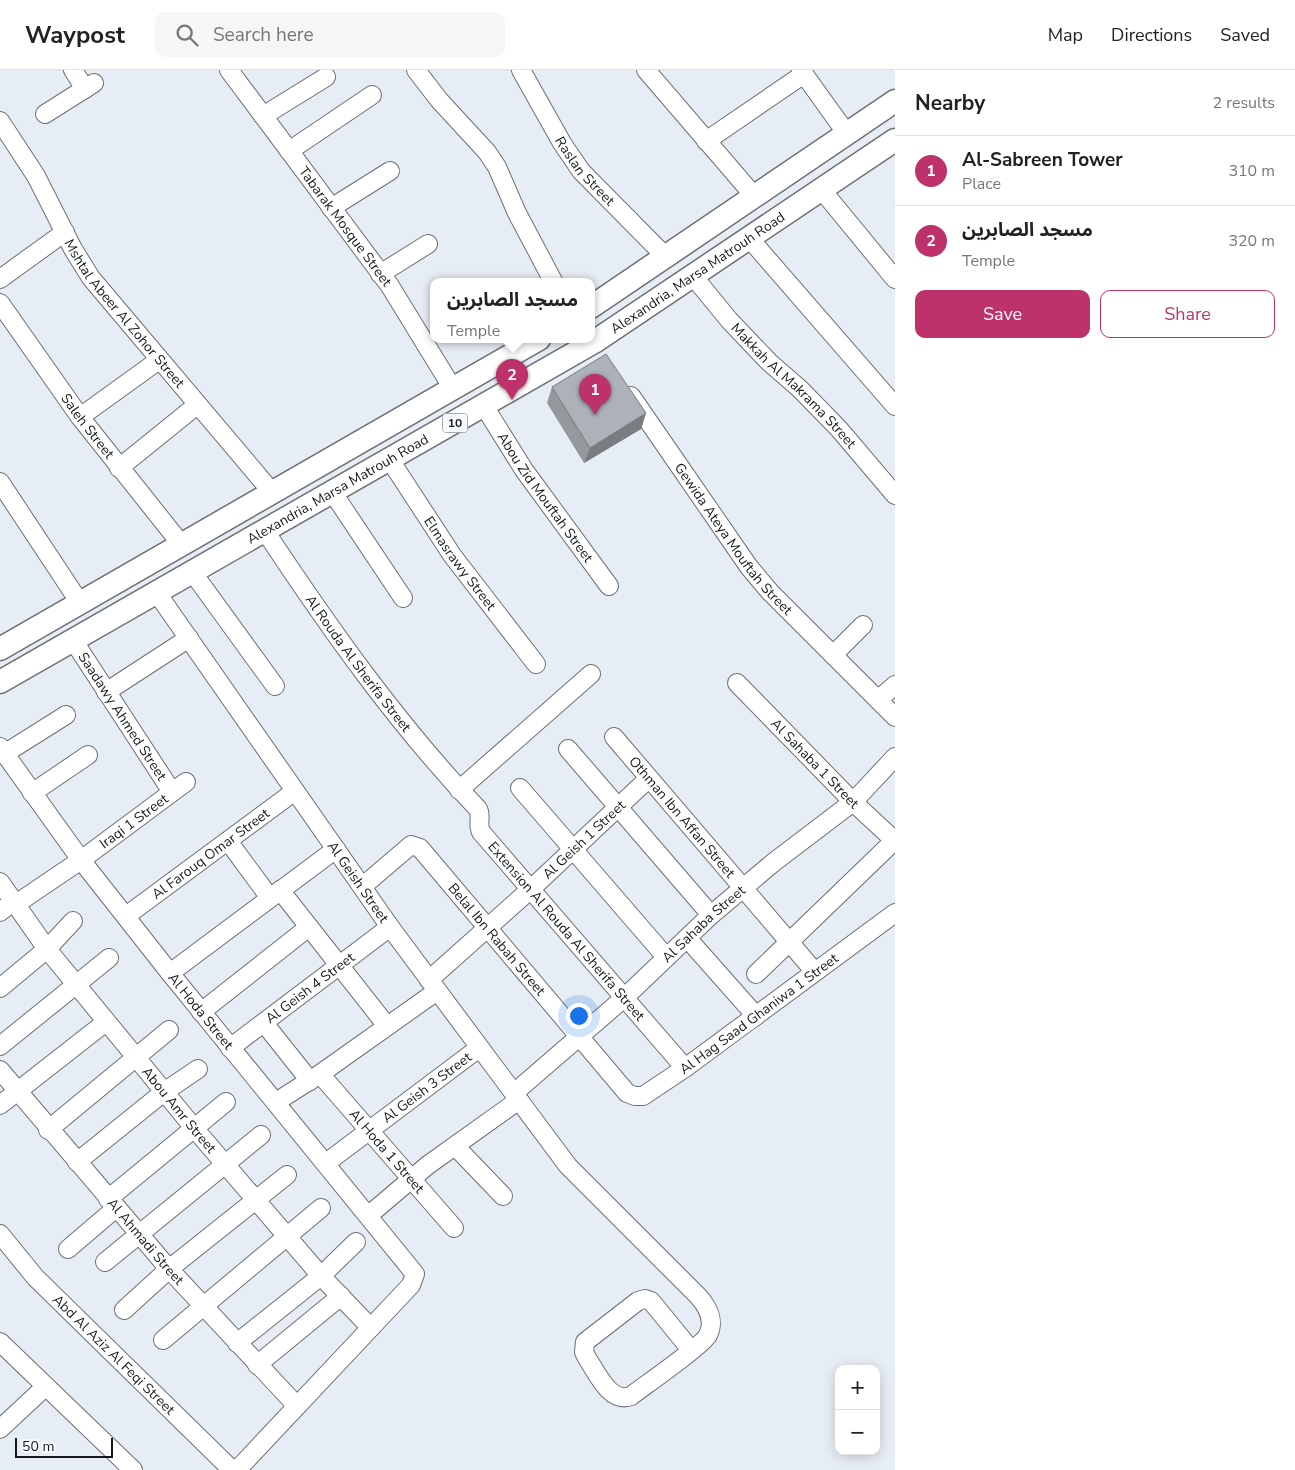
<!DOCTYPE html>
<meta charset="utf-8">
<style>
body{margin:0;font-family:"Nunito Sans","Noto Sans Arabic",sans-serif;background:#f6f6f6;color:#222}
.controls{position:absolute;right:15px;bottom:15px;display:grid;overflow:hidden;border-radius:10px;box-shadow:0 2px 12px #0003}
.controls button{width:45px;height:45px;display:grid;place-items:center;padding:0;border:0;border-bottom:1px solid #e0e0e0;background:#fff;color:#222;font:25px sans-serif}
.scale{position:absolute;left:15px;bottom:12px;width:98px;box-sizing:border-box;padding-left:5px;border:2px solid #16191b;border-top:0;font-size:14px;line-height:18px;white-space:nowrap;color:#16191b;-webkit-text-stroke:4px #f6fafe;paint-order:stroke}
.you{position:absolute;left:578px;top:945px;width:18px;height:18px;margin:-12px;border:4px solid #fff;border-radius:50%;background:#1a73e8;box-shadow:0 0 0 8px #1a73e833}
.badge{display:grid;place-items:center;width:32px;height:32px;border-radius:50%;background:#bd326a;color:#fff;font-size:16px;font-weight:700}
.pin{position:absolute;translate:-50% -41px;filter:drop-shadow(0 1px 2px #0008)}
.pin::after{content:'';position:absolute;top:26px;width:18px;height:15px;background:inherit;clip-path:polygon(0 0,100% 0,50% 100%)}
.popup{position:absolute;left:430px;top:208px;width:165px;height:65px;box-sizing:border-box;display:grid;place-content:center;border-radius:10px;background:#fff;filter:drop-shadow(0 1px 4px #0005);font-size:16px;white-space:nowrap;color:#767676}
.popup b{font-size:19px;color:#222}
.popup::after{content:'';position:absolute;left:50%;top:100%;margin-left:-10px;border:10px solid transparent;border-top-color:#fff}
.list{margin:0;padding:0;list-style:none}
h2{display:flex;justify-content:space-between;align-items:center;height:65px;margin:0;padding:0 20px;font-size:21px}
h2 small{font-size:16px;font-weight:400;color:#767676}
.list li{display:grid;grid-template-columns:32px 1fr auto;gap:15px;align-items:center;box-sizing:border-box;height:70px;padding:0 20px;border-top:1px solid #e0e0e0}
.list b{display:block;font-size:19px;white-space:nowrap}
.list p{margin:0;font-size:16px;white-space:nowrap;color:#767676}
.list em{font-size:16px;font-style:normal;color:#767676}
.actions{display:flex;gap:10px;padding:15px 20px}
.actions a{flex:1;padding:11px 0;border:1px solid #bd326a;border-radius:10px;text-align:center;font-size:18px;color:#bd326a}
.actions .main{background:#bd326a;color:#fff}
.icon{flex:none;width:28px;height:28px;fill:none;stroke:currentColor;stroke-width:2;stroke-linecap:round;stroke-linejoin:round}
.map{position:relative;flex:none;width:895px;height:1400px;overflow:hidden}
header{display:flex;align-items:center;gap:30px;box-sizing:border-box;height:70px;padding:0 25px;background:#fff;border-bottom:1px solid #e0e0e0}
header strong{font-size:24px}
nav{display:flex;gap:28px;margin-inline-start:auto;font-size:18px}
.search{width:350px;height:45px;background:#f6f6f6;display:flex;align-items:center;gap:12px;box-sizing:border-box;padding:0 18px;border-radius:10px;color:#767676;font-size:19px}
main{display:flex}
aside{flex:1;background:#fff}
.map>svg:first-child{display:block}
</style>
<header>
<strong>Waypost</strong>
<div class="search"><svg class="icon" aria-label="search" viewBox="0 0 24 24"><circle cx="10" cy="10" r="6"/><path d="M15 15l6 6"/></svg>Search here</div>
<nav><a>Map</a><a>Directions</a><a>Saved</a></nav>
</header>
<main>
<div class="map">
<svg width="895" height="1400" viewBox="0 0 895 1400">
<rect width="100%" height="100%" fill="#e7edf4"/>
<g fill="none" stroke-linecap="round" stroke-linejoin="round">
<defs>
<g id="minor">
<path d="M73,0L85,19"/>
<path id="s1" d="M229,0L390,216L453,319"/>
<path d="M416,0L439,30L487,82L497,97L517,143L553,211"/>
<path id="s2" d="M521,0L562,73L581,101L666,187"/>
<path d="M646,0L755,127"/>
<path d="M801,0L847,64"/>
<path d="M45,44L94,13"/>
<path d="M263,46L326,7"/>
<path id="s3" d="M0,51L36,106L73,179L91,208L271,421"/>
<path d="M706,71L804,4"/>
<path d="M289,81L372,25"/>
<path d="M821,119L895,209"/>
<path d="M331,138L390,101"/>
<path d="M749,168L895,336"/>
<path d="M380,204L428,174"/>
<path id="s4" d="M693,206L729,250L769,292L800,319L839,359L895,425"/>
<path d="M0,209L65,162"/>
<path id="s5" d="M0,233L80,347L181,474"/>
<path id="s6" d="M631,326L749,497L770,522L895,647"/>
<path id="s7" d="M484,336L524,400L609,516"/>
<path d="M80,347L159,290"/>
<path id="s8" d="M390,390L452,485L536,594"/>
<path d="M119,398L197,335"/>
<path d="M0,412L80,533"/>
<path d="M333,423L403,528"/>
<path id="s9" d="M265,461C330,559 397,654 478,739C482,746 477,754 481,762L685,998"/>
<path d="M193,503L275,616"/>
<path id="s10" d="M157,523L390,857L568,1096L698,1226C708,1237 715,1251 708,1265C703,1275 644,1316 631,1326C610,1334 597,1303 587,1288L584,1282L585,1272L638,1231L645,1229L651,1231L691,1280"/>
<path id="s11" d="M73,570L172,722"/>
<path d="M833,585L863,555"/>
<path id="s12" d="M737,613L853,732L895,771"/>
<path d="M106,622L189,568"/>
<path d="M878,630L895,615"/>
<path id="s13" d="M614,667L815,902"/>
<path id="s14" d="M0,677L81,790L170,903L415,1204L411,1215L237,1400"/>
<path d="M568,679L711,845"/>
<path d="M4,684L66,645"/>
<path d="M520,718L666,887"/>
<path d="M459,720L591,604"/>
<path d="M32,723L88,685"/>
<path d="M228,771L270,828"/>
<path id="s15" d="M0,812L47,879L194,1058L321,1206L370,1257"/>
<path id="s16" d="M363,816L411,775L420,778L627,1023L635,1026H643L685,998L895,843"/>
<path d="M280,820L387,956"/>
<path id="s17" d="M16,834L81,790L186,712"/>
<path d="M0,842L14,831"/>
<path id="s18" d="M126,846L295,721"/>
<path d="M687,868L756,946"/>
<path d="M170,903L336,779"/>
<path d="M756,904L895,770"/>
<path id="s19" d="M429,910L532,818L648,709"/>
<path d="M0,918L47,879L73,851"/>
<path d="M201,942L309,857"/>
<path d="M264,953L310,1011"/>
<path d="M0,976L109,888"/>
<path id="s20" d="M230,978L390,857"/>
<path id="s21" d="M0,1000L169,1199L297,1336"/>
<path id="s22" d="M320,1004L454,1158"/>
<path id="s23" d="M514,1023L624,928L711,845L774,792L853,732L895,687"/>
<path d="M276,1032L320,1004L437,921"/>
<path d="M0,1035L106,952"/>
<path d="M48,1060L169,960"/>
<path d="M455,1076L503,1126"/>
<path d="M77,1092L164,1022L198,999"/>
<path id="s24" d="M326,1093L479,978"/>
<path d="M108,1129L226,1032"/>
<path d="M369,1145L428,1095L519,1030"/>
<path id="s25" d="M0,1164L35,1207L232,1400"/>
<path d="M68,1179L116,1138"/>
<path d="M105,1192L261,1065"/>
<path d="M124,1240L169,1199L287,1105"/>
<path d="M163,1270L321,1138"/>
<path d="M0,1272L133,1400"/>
<path d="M237,1273L321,1206L356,1172"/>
<path d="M257,1295L341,1226"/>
<path d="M0,1359L45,1317"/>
</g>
<g id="major">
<path d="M591,237L895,31"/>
<path d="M0,579L539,269"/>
<path id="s26" d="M0,612L594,272L895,70"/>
</g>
</defs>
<!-- minor casing -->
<use href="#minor" stroke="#6a7075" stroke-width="20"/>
<!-- major casing -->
<use href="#major" stroke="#6a7075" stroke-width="25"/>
<!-- minor -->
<use href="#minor" stroke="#fff" stroke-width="18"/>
<!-- major -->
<use href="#major" stroke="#fff" stroke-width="22"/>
</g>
<!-- wall -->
<path fill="#94999e" d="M552,317L646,343L641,359L584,393L547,333Z"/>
<!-- shaded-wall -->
<path fill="#787d81" d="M646,343L641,359L584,393L590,378Z"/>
<!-- building -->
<path fill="#acb2b8" stroke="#787d81" d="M606,284L646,343L590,378L552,317Z"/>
<g text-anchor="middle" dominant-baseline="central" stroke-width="4" stroke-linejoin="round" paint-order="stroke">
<!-- shield labels -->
<rect fill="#f6fafe" stroke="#595c5f" stroke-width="1" x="442.5" y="343.5" width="25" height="19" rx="4"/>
<g font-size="12" font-weight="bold" fill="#16191b">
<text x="455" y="353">10</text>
</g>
<!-- street labels -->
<g font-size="14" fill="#16191b" stroke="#f6fafe">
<text stroke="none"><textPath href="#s2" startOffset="120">Raslan Street</textPath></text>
<text stroke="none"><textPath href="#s1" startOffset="195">Tabarak Mosque Street</textPath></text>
<text stroke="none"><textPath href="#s26" startOffset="809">Alexandria, Marsa Matrouh Road</textPath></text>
<text stroke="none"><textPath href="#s3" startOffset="230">Mshtal Abeer Al Zohor Street</textPath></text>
<text stroke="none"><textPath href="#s4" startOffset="149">Makkah Al Makrama Street</textPath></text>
<text stroke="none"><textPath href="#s5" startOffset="151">Saleh Street</textPath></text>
<text stroke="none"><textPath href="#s26" startOffset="389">Alexandria, Marsa Matrouh Road</textPath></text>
<text stroke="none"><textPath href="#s7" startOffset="110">Abou Zid Mouftah Street</textPath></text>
<text stroke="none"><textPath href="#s6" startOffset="176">Gewida Ateya Mouftah Street</textPath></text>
<text stroke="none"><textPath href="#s8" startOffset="125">Elmasrawy Street</textPath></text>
<text stroke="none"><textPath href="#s9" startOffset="162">Al Rouda Al Sherifa Street</textPath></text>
<text stroke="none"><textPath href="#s11" startOffset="91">Saadawy Ahmed Street</textPath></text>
<text stroke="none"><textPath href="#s12" startOffset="112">Al Sahaba 1 Street</textPath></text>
<text stroke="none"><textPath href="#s13" startOffset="105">Othman Ibn Affan Street</textPath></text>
<text stroke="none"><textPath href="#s17" startOffset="144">Iraqi 1 Street</textPath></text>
<text stroke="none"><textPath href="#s19" startOffset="209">Al Geish 1 Street</textPath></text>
<text stroke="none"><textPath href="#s18" startOffset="105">Al Farouq Omar Street</textPath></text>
<text stroke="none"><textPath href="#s10" startOffset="352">Al Geish Street</textPath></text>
<text stroke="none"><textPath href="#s23" startOffset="254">Al Sahaba Street</textPath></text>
<text stroke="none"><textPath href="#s9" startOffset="505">Extension Al Rouda Al Sherifa Street</textPath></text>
<text stroke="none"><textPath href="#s16" startOffset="192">Belal Ibn Rabah Street</textPath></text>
<text stroke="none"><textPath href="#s20" startOffset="100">Al Geish 4 Street</textPath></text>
<text stroke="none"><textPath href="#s14" startOffset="332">Al Hoda Street</textPath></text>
<text stroke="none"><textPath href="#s16" startOffset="552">Al Hag Saad Ghaniwa 1 Street</textPath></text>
<text stroke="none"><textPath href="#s24" startOffset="126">Al Geish 3 Street</textPath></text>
<text stroke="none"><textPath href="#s15" startOffset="290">Abou Amr Street</textPath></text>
<text stroke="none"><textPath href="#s22" startOffset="102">Al Hoda 1 Street</textPath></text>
<text stroke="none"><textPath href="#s21" startOffset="225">Al Ahmadi Street</textPath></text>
<text stroke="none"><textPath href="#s25" startOffset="166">Abd Al Aziz Al Feqi Street</textPath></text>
</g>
</g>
</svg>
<div class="controls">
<button>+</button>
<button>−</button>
</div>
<div class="scale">50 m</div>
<div class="you"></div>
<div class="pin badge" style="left:595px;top:345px">1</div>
<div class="pin badge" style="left:512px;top:330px">2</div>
<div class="popup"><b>مسجد الصابرين</b>Temple</div>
</div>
<aside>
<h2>Nearby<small>2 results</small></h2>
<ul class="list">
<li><span class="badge">1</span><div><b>Al-Sabreen Tower</b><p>Place</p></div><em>310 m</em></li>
<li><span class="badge">2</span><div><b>مسجد الصابرين</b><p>Temple</p></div><em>320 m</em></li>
</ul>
<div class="actions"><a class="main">Save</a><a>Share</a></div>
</aside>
</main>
